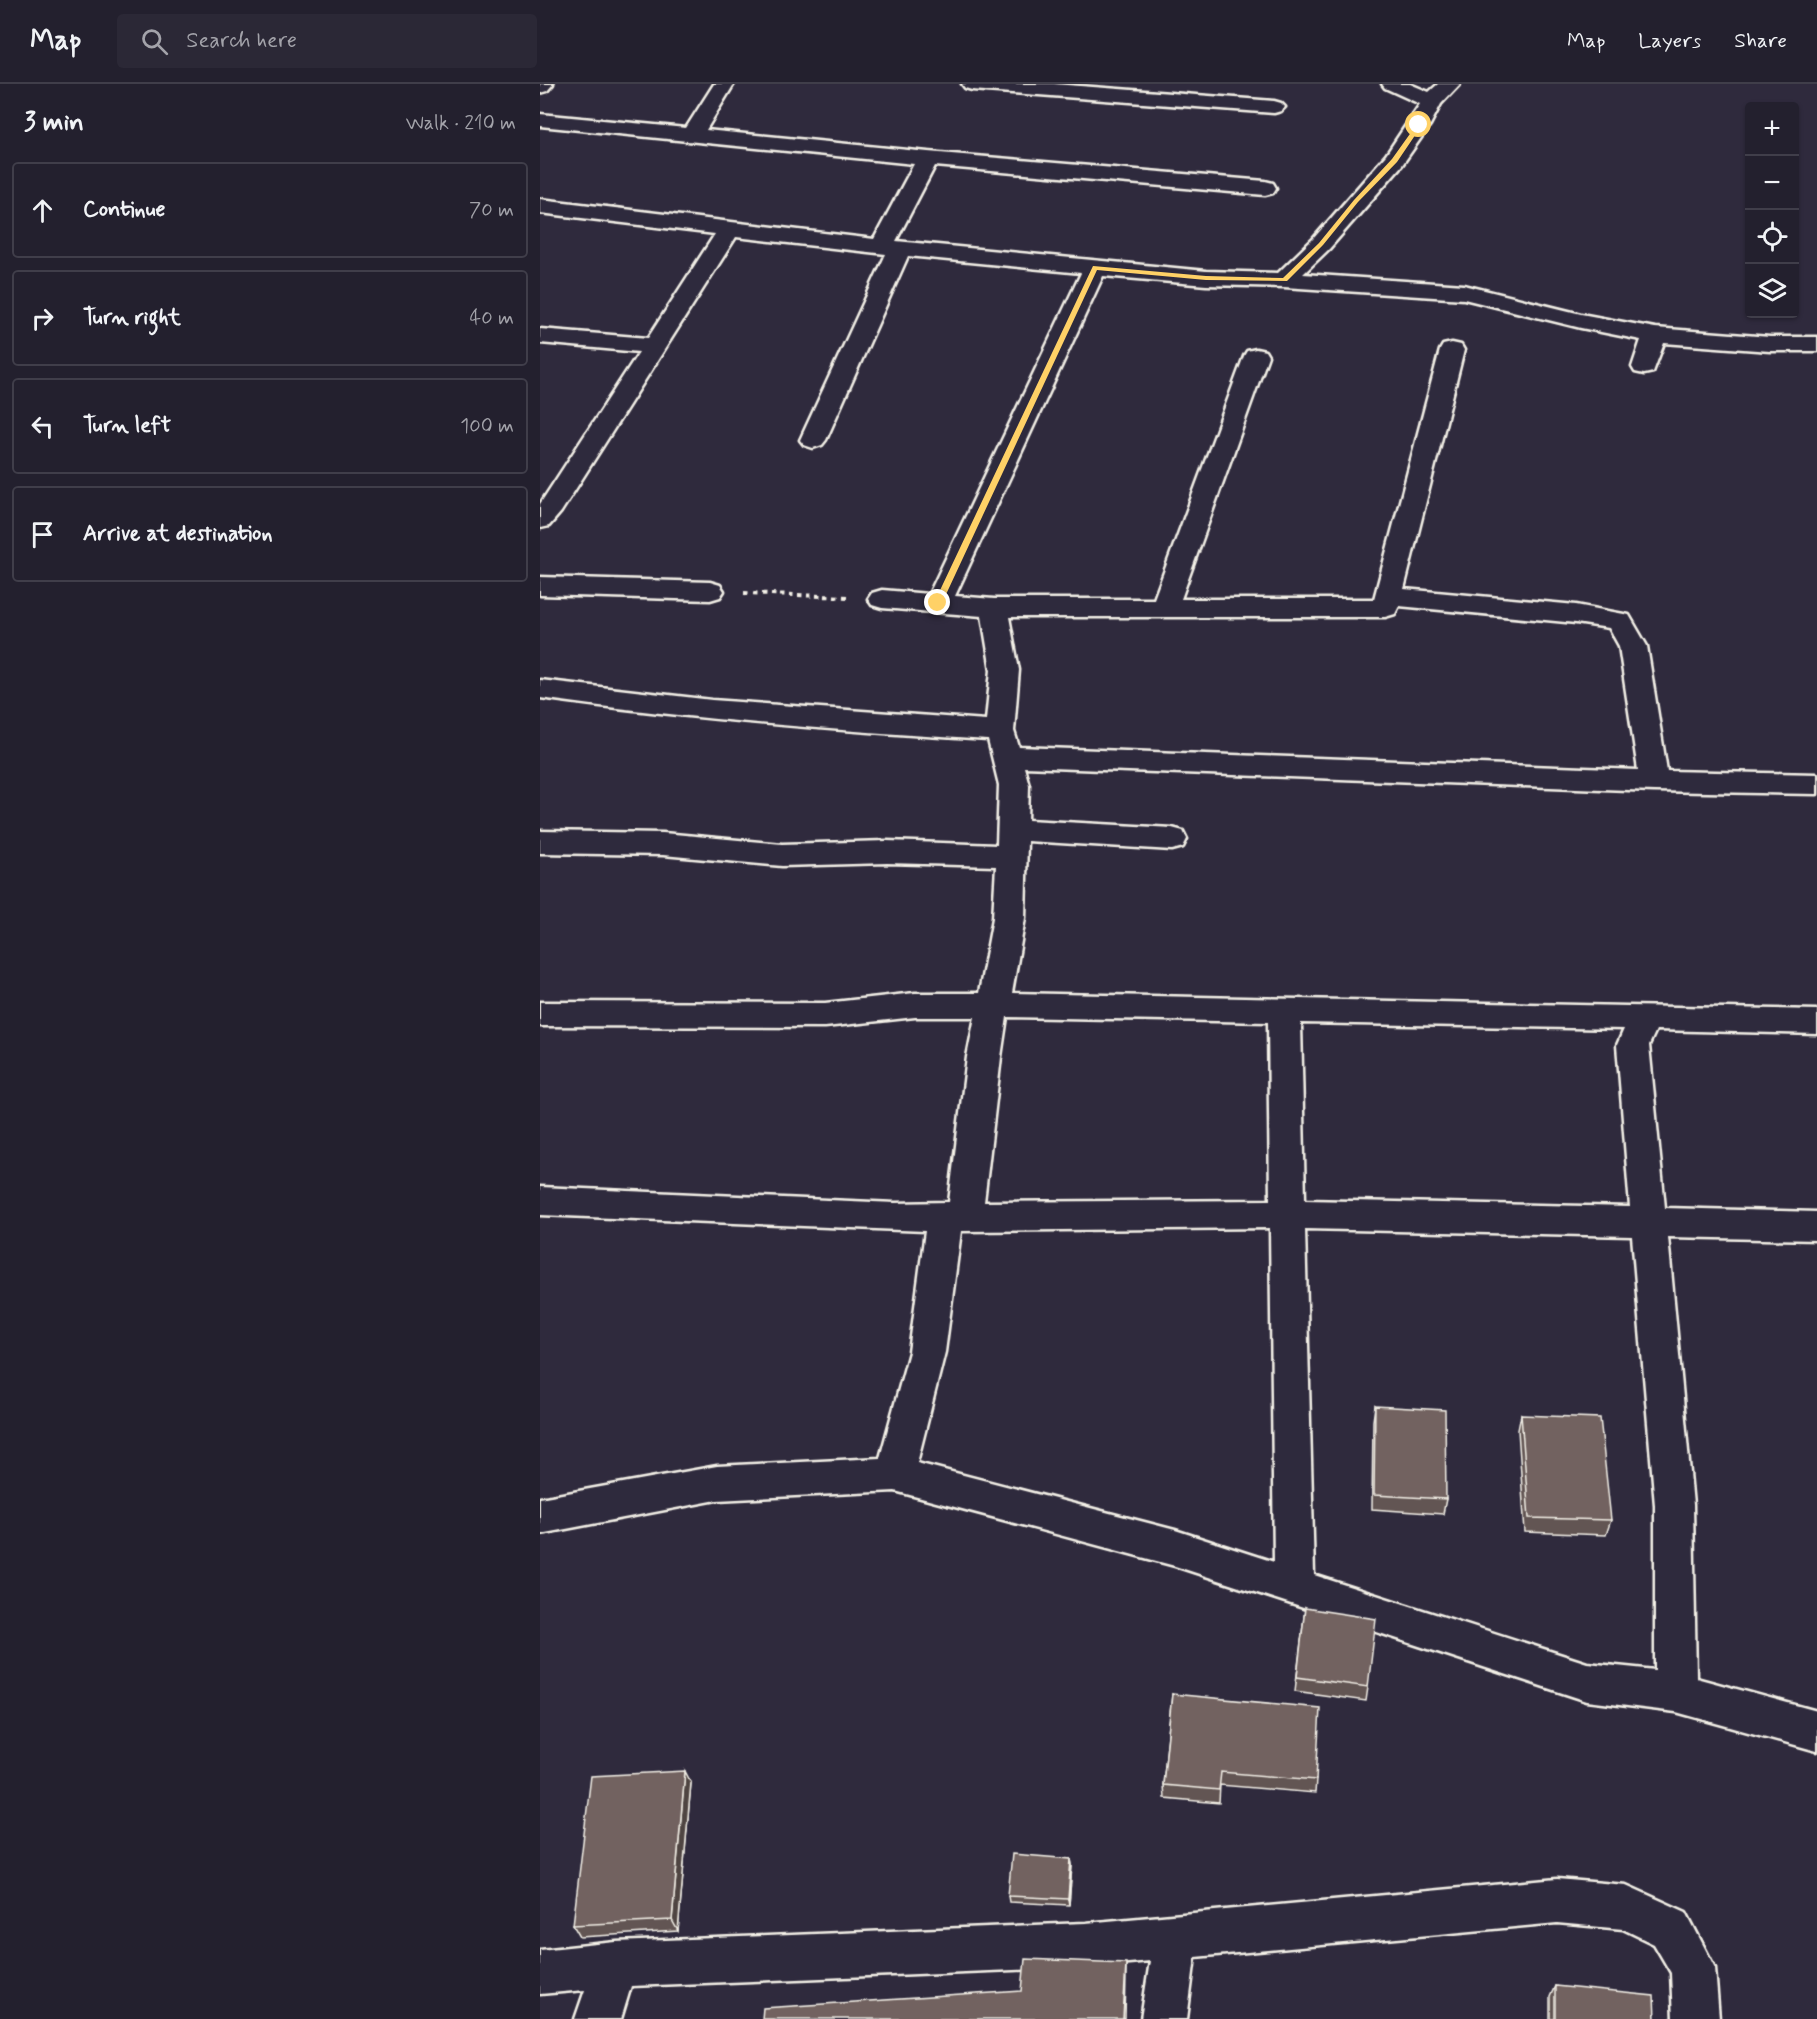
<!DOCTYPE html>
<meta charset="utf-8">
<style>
body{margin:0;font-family:Mynerve,sans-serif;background:#2b2836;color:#f1f3f6}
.controls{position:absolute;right:18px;top:18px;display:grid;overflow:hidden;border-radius:6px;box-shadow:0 2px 4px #0004}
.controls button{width:54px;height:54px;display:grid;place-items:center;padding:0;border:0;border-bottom:2px solid #403e4a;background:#23202e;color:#f1f3f6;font:30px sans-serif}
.stop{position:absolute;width:18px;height:18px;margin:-14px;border:4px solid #ffd166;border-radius:50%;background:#fff}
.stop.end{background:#ffd166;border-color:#fff;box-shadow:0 2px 6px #0008}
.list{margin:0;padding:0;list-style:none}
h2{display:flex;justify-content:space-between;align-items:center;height:78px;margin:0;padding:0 24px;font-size:26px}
h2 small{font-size:20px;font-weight:400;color:#a3a3aa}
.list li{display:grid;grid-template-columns:39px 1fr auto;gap:18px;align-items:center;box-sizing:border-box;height:96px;margin:0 12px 12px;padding:0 12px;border:2px solid #403e4a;border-radius:6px}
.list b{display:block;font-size:22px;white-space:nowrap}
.list em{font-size:20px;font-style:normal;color:#a3a3aa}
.icon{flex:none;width:33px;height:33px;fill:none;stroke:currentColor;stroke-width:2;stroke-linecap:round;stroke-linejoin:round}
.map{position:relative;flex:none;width:1277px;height:1935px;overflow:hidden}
header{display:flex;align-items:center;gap:36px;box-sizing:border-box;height:84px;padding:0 30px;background:#23202e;border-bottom:2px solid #403e4a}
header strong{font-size:28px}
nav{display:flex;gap:33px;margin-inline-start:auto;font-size:21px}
.search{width:420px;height:54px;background:#2b2836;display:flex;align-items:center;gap:15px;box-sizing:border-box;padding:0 21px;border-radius:6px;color:#a3a3aa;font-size:22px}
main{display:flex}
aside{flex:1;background:#23202e}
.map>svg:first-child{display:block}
</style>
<header>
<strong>Map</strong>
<div class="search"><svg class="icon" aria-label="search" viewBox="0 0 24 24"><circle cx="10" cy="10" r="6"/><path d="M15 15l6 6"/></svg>Search here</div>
<nav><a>Map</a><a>Layers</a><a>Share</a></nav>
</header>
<main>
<aside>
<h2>3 min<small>Walk · 210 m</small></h2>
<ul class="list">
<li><svg class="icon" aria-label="ahead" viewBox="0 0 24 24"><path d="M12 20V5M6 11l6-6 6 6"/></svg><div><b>Continue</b></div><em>70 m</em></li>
<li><svg class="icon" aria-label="right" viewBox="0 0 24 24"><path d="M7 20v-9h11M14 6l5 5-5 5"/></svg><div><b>Turn right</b></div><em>40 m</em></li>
<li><svg class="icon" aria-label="left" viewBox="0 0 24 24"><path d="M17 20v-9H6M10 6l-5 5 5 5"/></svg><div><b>Turn left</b></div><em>100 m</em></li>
<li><svg class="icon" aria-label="arrive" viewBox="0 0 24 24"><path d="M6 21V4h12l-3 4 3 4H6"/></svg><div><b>Arrive at destination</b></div></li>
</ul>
</aside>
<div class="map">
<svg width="1277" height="1935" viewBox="0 0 1277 1935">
<rect width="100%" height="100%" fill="#2f2a3d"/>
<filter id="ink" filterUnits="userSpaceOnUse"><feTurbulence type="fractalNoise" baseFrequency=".0167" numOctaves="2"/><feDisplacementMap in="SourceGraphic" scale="12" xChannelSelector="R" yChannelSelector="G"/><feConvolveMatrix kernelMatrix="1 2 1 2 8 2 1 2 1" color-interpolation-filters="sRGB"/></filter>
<g filter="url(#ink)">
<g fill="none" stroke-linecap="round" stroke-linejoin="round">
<defs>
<g id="minor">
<path d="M0,0H13L7,7L0,9Z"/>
<path d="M174,0H194L166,46L388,68L725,97L733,99L736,104L733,109L725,111L395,82L356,157L666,187L738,189L773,155L846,71L880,20L845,4L842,0H870L889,8L898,0H920L901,20L890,41L862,81L789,165L763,190L924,201L1041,230L1115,244L1230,253H1277V267H1230L1124,259L1113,288L1104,290L1095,288L1092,283L1101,256L1041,244L924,215L744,203L666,201L563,192L415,512L454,515H614L704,272L707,267L716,265L725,267L728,272L641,515H834L900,266L903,261L912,259L921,261L924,266L864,505L1036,521L1089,531L1107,562L1127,687L1277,690V710L1114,707L484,683L489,701L488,736L632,744L643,747L647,755L643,763L632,766L487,757L485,834L472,909L1277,926V950L1116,946L1109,961L1125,1124L1277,1128V1156L1128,1153L1153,1421L1156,1594L1277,1627V1667L1136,1628L1047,1617L635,1482L355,1407L177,1416L0,1450V1414L177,1382L340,1374L369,1268L385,1147L0,1131V1103L355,1119L409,1118L427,973L435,933H375L285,943L0,942V918L285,919L375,909H439L453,834L456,782L347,779L242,782L123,771L0,769V747L123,749L242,760L347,757L457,761L459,701L448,656C298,647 149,635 0,614V596L172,616L446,636L451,586L442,532L342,524L332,521L328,515L332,509L342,506L389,510L541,189L368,172L286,356L282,361L273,364L264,361L260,356L346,170L196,153L21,428L9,442L0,444V420L99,268L0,259V245L108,254L175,150L0,129V115L334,155L374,80L0,42V30L146,44ZM859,522L1036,539L1069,544L1079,562L1098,686L479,663L474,647L479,586L469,533H845L855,530ZM467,933L728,938L730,1116L444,1118L461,973ZM761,939L1084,945L1077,961L1090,1123L765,1116ZM730,1144L734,1478L635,1446L377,1379L405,1268L421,1147ZM765,1145L1092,1152L1115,1421V1586L1047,1579L774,1491Z"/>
<path d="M422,0H514L734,17L741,19L745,23L741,27L734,29L432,6L425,4Z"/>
<path d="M0,493L170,498L180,501L184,507L180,513L170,516L0,511Z"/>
<path d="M1017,1795L1086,1801L1146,1828L1175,1884L1179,1935H1133L1131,1889L1114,1860L1083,1845L1017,1839L655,1873L647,1935H601L610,1877L546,1883L91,1902L81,1935H35L45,1906L0,1910V1866L76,1858L546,1839Z"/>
</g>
</defs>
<!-- minor casing -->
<use href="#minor" stroke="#f4f1e8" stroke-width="5"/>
<!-- path -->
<path stroke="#f4f1e8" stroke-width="4" stroke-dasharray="4.5 4.5" stroke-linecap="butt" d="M204,509L307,513"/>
<!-- minor -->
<use href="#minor" fill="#2f2a3d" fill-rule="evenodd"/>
</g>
<!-- wall -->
<g fill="#625453" stroke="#f4f1e8" stroke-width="1.5">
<path d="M835,1322L906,1415L903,1430L832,1425L833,1337Z"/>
<path d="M981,1331L1071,1436L1066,1451L985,1448L978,1346Z"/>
<path d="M765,1524L828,1603L826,1617L755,1607Z"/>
<path d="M632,1610L776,1696L775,1709L680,1701L679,1719L624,1714L623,1701Z"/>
<path d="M151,1699L138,1847L40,1853L33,1841Z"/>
<path d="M531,1775L532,1781L529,1821L469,1818L468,1812Z"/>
<path d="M1015,1902L1115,1935H1010V1913Z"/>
</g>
<!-- shaded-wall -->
<g fill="#504543" stroke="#f4f1e8" stroke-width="1.5">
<path d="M145,1687L151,1699L138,1847L132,1836Z"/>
<path d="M531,1775L532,1781L529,1821L528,1815Z"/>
<path d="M586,1879V1893L585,1935H583Z"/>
</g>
<!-- building -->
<g fill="#726260" stroke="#f4f1e8" stroke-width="1.5">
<path d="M835,1322L905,1326L906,1415L834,1411Z"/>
<path d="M981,1331L1060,1334L1071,1436L989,1434Z"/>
<path d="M765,1524L836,1535L828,1603L757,1593Z"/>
<path d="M632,1610L780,1624L776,1696L681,1688L679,1706L623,1701Z"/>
<path d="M145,1687L132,1836L33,1841L51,1692Z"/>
<path d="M472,1770L531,1775L528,1815L468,1812Z"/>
<path d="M485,1875L586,1879L583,1935H222L223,1924L482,1907Z"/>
<path d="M1015,1902L1114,1912L1115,1935H1015Z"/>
</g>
</g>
<!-- route -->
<path fill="#ffd166" d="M877,40L882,41L857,78L818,118L783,161L747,197L666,196L557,186L402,519L395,521L394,519L553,182L666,192L743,194L779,159L814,116L852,75Z"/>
</svg>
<div class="controls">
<button>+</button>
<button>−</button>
<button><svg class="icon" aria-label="locate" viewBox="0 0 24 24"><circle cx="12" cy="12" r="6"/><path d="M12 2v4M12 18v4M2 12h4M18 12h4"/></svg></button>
<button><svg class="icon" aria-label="layers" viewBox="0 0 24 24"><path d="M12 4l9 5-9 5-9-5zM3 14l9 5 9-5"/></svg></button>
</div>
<div class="stop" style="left:879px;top:41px"></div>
<div class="stop end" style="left:398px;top:519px"></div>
</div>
</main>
